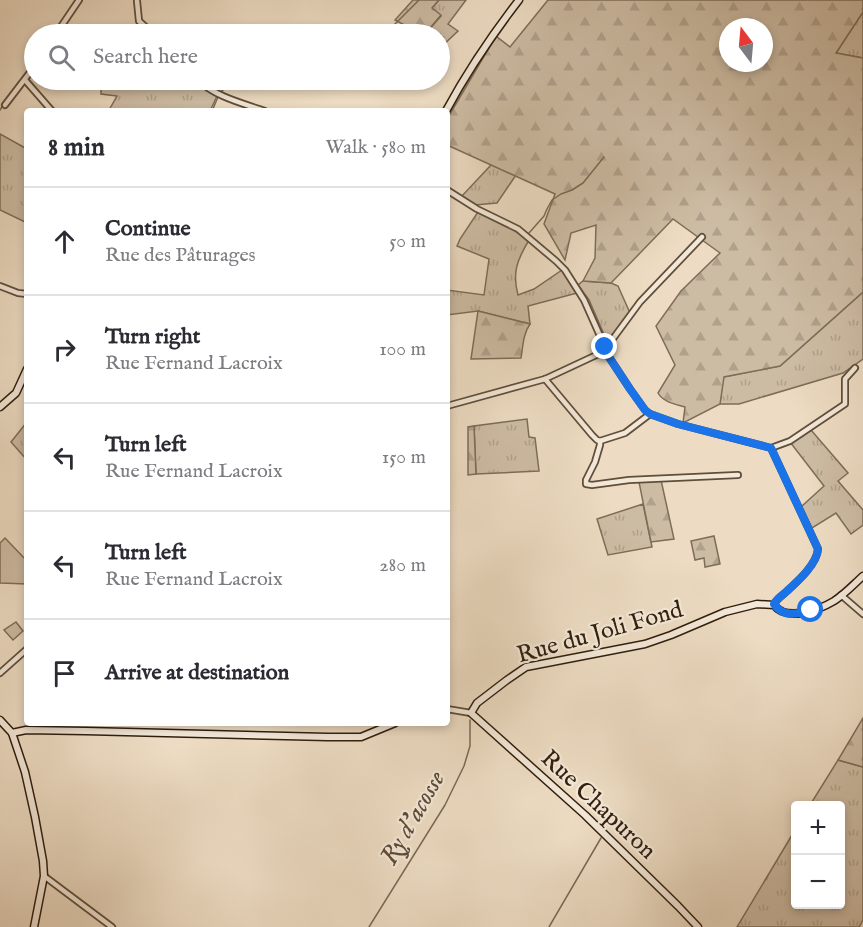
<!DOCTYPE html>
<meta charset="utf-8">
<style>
body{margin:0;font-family:"IM FELL English",serif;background:#f7f7f7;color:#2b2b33}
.controls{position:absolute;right:18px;bottom:18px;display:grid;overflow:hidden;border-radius:6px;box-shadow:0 3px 9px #0003}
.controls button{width:54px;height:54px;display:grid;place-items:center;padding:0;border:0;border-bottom:2px solid #e1e1e2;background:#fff;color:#2b2b33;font:30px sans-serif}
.compass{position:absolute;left:719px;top:18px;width:54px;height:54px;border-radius:50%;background:#fff;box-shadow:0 3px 9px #0003;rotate:344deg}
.stop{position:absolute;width:18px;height:18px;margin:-14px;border:4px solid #1a73e8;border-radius:50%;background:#fff}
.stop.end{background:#1a73e8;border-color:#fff;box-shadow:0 2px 6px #0008}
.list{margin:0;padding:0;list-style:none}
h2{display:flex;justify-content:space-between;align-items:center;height:78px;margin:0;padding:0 24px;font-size:26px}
h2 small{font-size:20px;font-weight:400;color:#7c7c81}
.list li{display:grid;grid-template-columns:39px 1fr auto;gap:18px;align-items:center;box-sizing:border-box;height:108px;padding:0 24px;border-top:2px solid #e1e1e2}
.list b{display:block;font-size:22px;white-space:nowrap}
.list p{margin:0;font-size:20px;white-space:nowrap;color:#7c7c81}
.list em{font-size:20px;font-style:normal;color:#7c7c81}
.icon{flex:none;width:33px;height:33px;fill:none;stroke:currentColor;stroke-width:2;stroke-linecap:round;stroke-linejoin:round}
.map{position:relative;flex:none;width:863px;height:927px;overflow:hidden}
.search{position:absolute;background:#fff;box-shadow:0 3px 9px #0003;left:24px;top:24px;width:426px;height:66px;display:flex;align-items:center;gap:15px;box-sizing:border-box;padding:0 21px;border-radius:33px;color:#7c7c81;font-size:22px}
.panel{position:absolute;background:#fff;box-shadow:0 3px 9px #0003;left:24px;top:108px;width:426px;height:618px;border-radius:6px}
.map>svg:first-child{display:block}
</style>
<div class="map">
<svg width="863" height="927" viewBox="0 0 863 927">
<defs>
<pattern id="grass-tufts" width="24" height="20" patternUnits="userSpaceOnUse" patternTransform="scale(1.5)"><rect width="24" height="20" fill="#cdbca4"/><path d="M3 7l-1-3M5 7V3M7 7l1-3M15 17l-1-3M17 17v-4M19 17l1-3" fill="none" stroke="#b0a18c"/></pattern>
<pattern id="forest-firs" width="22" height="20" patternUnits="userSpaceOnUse" patternTransform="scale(1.5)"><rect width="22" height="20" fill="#cdbca4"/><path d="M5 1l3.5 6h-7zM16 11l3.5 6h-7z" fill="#b0a18c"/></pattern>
</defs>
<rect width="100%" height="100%" fill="#eddcc3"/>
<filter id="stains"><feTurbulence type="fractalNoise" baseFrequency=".00333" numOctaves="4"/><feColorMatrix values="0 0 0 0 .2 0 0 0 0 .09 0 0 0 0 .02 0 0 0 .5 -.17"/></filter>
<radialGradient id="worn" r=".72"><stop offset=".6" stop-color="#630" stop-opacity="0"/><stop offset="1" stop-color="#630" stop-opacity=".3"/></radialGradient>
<!-- grass -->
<g fill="url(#grass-tufts)" stroke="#7e6d58" stroke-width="1.5">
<path d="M439,0H466L448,24L458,31L442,46L440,45V34H425L441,16L432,8Z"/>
<path d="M863,12V58L836,53Z"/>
<path d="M85,80H195L217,96L210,111H110L109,110L117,96L101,94V87L83,83Z"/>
<path d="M0,134L27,149V216L25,222L0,210Z"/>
<path d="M492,164L516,175L497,203L475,205L461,197Z"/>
<path d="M478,212L509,227L529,240C517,260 512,273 518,295L534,289L562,270L577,293L528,306L530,324L478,311L447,315V290L484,295L489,259L457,246L460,239Z"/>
<path d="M583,281L611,283L618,286L630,313L611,339H606L589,300L578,285Z"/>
<path d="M863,292V359L843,373L739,404H720L723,377L780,366Z"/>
<path d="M527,419L529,437L535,438L539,471L476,474L474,426Z"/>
<path d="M27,422V460L11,442Z"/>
<path d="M811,430L848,473L838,481L863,510V525L851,534L836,513L812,528L801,507L824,486L790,442H793Z"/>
<path d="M643,504L652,547L608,555L597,519Z"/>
<path d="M838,760L863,767V920L859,927H737L795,830L796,904H840V806L810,805Z"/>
</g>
<!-- forest -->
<g fill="url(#forest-firs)" stroke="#7e6d58" stroke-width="1.5" fill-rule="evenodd">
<path d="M413,0H439L432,8L441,15L425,34H421L395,20Z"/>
<path d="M548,0H863V12L836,53L863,58V292L780,366L724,377L720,404L683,423L685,407C675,404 663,402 658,393L675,365L656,326L681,291L720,253L673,219L611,283L583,281L595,258L596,225L571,233L565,260L544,224L555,194L447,145V119L496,36L510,47ZM728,27H764V63H728Z"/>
<path d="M478,311L530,324C523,334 523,346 521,358L471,359Z"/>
<path d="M474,426L476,474L468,475V427Z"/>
<path d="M661,480L674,539L651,542L639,482Z"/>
<path d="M714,536L720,564L705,567L704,558L695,560L691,541Z"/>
<path d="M863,718V767L838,760Z"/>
</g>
<!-- green -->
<g fill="#cdbca4" stroke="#7e6d58" stroke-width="1.5">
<path d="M5,538L27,561V584L0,583V543Z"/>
<path d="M16,622L23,631L13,640L4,630Z"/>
</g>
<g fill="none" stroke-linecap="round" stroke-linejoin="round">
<!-- stream -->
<g stroke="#7b6955" stroke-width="1.5">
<path d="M383,34L394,25L419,0"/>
<path d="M221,92C228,83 252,82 263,83C270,84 275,88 282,89L298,80"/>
<path d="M0,110L3,105"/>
<path d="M212,111L218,97"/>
<path d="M529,233L544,216L547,209L552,200L561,194L572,190L583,183L604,157"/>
<path d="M369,927L445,805L464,766L470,746V720"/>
<path d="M549,927L601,838"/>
</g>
<defs>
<g id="street">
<path d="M137,1L139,21L153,34"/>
<path d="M56,34L79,0"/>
<path d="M25,80L52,111"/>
<path d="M198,80C216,97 242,103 265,111"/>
<path d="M5,105L34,67"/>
<path d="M447,190L477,209L518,229L556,261L565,270L584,300L605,347V351L630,389L645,410L650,414L678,424L771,448L818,549C817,564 798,581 787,591C782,596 777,598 774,605"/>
<path d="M0,286L18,293L27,294"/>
<path d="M605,347L612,340L640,302L702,237"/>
<path d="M545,379L592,435L597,440L600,441"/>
<path d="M447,406L545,379L605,351"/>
<path d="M600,441V445L595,462L586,480V484L592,485L629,480L738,475"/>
<path d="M600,441L625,433L650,414"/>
<path d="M771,448L790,441L845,404V379L855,368"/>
<path d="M841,595L863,614"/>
<path d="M0,673L27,649"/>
<path d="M447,709L471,713"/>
<path d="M44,876L112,927"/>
</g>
<g id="secondary">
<path d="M446,111C467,72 492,35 519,0"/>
<path d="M0,407L16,393L27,369"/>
<path d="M0,720L12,733L25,772L35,817L43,861L44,876L34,927"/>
<path d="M12,733L26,730L86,731L328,737H361L395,723"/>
<path d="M698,927L678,906L585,815L471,713L477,703L507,680L526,667L645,644L671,635L725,612L757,604L774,605C786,622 819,610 834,601C845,594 854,584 863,576"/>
</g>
</defs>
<!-- street casing -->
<use href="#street" stroke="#5f4e3a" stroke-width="8"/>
<!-- secondary casing -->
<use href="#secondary" stroke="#301e0d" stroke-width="9"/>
<!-- street -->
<use href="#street" stroke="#f3e8d8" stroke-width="4.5"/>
<!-- secondary -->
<use href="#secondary" stroke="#f3e8d8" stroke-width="6"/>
</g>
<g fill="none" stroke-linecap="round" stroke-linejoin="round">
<!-- route -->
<path stroke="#1a73e8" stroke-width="8" d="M605,347V351L630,389L645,410L650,414L678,424L771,448L818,549C817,564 798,581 787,591C782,596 777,598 774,604C783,618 798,614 811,610"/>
</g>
<g text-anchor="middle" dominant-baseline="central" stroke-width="4.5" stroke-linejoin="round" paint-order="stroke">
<!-- street labels -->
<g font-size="24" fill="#301e0d" stroke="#f3e8d8">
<text transform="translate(600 633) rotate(-16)">Rue du Joli Fond</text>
<text transform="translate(598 805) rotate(43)">Rue Chapuron</text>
</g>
<!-- water labels -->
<g font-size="26" font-style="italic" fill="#5c4a37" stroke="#f3e8d8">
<text transform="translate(413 818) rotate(-60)">Ry d'acosse</text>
</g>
</g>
<rect width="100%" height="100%" filter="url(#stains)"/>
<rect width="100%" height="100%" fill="url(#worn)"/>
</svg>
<div class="controls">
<button>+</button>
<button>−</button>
</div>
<svg class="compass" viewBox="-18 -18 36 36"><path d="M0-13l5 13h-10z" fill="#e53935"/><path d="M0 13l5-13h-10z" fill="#7c7c81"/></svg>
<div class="stop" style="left:811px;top:610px"></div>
<div class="stop end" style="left:605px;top:347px"></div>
<div class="search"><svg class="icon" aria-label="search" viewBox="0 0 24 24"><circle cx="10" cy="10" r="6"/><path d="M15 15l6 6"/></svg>Search here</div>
<section class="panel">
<h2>8 min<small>Walk · 580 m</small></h2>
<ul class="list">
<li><svg class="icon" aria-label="ahead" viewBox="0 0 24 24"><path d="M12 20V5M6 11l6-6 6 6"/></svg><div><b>Continue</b><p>Rue des Pâturages</p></div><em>50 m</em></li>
<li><svg class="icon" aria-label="right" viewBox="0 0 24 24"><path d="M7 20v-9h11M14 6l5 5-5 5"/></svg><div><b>Turn right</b><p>Rue Fernand Lacroix</p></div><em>100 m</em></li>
<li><svg class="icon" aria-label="left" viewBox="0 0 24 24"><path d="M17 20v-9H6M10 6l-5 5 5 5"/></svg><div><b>Turn left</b><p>Rue Fernand Lacroix</p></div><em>150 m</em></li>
<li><svg class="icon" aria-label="left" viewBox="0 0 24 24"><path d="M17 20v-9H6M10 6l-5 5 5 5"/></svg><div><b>Turn left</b><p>Rue Fernand Lacroix</p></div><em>280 m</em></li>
<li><svg class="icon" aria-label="arrive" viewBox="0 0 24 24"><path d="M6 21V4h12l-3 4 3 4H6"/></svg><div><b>Arrive at destination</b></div></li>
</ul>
</section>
</div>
